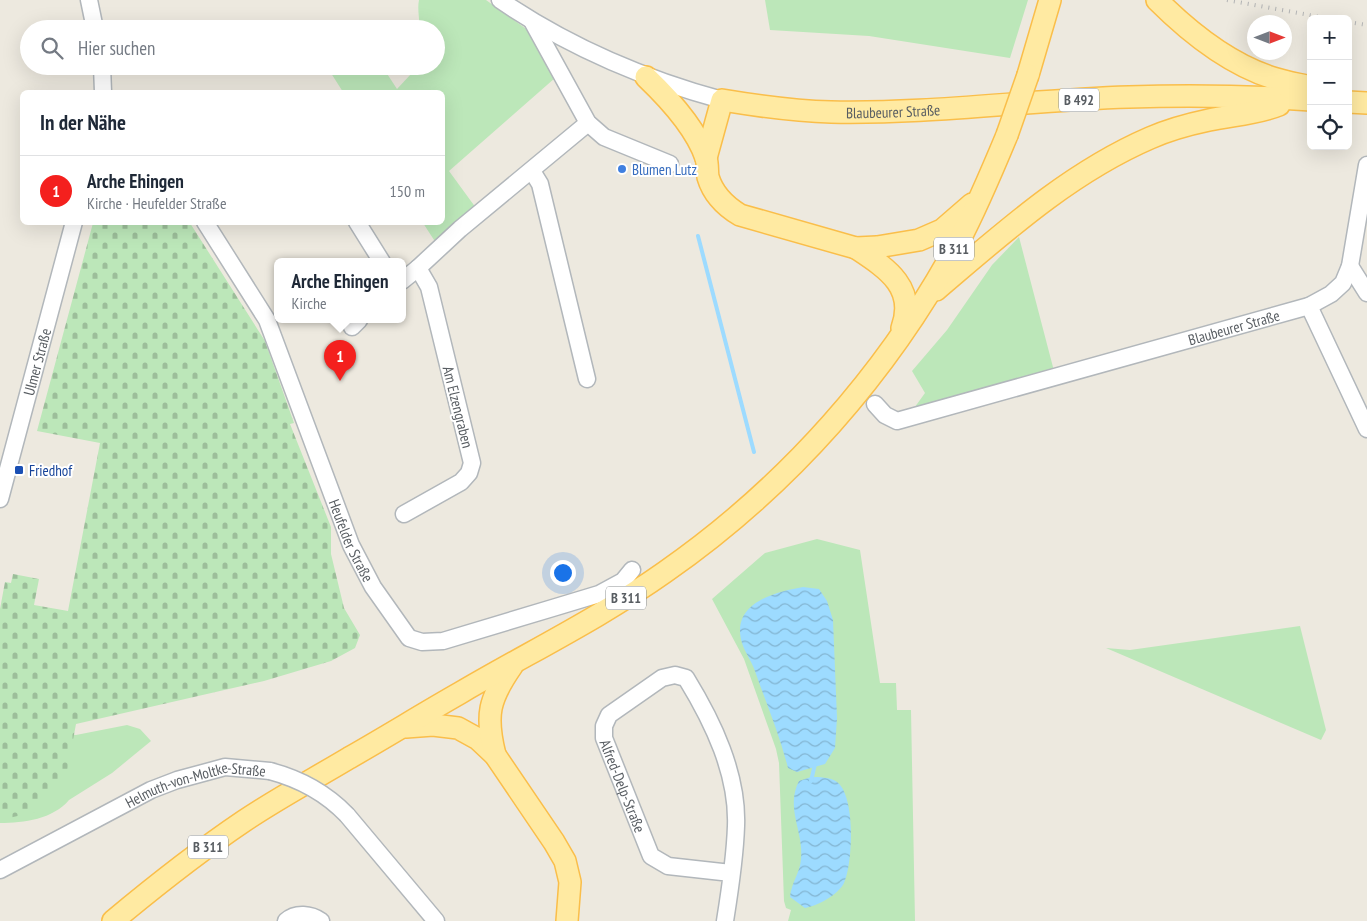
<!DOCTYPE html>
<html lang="de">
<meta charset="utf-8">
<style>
body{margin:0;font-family:"PT Sans Narrow",sans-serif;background:#f6f6f7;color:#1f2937}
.controls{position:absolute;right:15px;top:15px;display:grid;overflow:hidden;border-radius:8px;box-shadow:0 5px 20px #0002}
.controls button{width:45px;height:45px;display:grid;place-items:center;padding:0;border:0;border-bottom:1px solid #e0e1e3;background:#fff;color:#1f2937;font:25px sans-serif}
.compass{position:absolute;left:1247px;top:15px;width:45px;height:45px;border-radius:50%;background:#fff;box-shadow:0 5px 20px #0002;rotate:90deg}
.you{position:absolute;left:562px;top:572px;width:18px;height:18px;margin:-12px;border:4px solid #fff;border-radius:50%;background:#1a73e8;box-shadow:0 0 0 8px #1a73e833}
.badge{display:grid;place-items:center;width:32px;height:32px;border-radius:50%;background:#f4201e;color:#fff;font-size:16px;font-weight:700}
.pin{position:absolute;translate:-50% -41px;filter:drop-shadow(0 1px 2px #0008)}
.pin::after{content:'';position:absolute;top:26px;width:18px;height:15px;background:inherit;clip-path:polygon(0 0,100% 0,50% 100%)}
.popup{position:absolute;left:274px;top:258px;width:132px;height:65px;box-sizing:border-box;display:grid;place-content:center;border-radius:8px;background:#fff;filter:drop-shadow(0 1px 4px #0005);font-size:16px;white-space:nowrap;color:#747a83}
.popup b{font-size:19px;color:#1f2937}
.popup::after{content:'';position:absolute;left:50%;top:100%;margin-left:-10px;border:10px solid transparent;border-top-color:#fff}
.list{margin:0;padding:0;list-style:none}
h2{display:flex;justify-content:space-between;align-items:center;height:65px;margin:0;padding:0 20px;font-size:21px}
h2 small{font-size:16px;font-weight:400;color:#747a83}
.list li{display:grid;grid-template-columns:32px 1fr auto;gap:15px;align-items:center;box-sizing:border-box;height:70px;padding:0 20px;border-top:1px solid #e0e1e3}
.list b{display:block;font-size:19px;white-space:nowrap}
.list p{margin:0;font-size:16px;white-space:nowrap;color:#747a83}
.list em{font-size:16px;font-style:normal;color:#747a83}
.icon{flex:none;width:28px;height:28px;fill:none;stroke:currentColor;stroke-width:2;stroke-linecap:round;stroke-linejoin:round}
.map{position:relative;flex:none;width:1367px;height:921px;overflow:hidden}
.search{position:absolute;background:#fff;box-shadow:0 5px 20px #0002;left:20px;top:20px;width:425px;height:55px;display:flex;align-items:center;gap:12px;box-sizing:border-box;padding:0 18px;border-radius:28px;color:#747a83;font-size:19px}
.panel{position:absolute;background:#fff;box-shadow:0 5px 20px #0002;left:20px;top:90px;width:425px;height:135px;border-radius:8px}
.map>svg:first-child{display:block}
</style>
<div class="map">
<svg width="1367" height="921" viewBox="0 0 1367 921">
<defs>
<pattern id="cemetery-stones" width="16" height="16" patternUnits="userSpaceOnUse" patternTransform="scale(1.25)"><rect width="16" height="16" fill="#bce7b9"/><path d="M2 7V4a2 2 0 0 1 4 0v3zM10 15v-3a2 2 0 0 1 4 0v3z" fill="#9cbe9a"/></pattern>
<pattern id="water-waves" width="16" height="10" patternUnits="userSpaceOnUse" patternTransform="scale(1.25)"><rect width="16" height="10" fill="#9ddbff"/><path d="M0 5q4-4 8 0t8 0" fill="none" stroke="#83b5d2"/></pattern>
</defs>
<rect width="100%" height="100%" fill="#ede9df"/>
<!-- green -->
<g fill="#bce7b9">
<path d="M419,0H486L529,31L555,78L449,171L476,208L436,243L423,223L442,222V92H343L329,70L334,66H382L397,89L411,74L412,66H436V29H419C420,18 417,10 419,0Z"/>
<path d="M765,0H1028L1010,58L869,36L770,30Z"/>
<path d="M1019,237L1054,371L912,411L925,393L912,371L947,330L992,265Z"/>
<path d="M817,539L860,550L880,683H896L897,710H911L915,921H788L791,910L786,908L784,901L779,763L776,749L744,659L712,599L765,553Z"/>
<path d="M1300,626L1326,730L1321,740L1106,648L1130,650Z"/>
<path d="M127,725L140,729L151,741L112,773L69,800C53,819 24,823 0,823V788L63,733L76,735Z"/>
</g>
<!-- cemetery -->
<path fill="url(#cemetery-stones)" d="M93,223H190L265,341L294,423L290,424L331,527V554L344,608L360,635L355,648L331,661L264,681L76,724L67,772L35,812L0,820V609L5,582L11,583L13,574L39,579L34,605L68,611L100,443L37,431Z"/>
<!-- water -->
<g fill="url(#water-waves)">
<path d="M803,587L819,589L827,601L833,620L837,718L835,748L825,764L797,772L788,768C780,736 767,705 756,674C753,663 745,653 742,643C730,603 775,592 803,587Z"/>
<path d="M811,777C819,777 830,777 837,782C856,796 853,865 844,883C838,895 817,906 805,908L790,897C791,883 800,873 801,859C804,832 785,808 799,781Z"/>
</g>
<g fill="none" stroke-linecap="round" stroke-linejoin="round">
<!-- stream -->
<g stroke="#9ddbff" stroke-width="4">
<path d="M698,236L754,452"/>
<path d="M811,781L815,764"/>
</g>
<defs>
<g id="minor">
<path d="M89,0L95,29"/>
<path d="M500,0C569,47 641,78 722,100"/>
<path d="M533,23L588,123L604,137L670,164"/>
<path d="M102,66L103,92"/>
<path d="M532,171L540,184L587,379"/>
<path id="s1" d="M205,222L267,320L351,545L373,587L409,638L422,642L443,641L556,607L599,594L623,581L632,570"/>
<path d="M357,222L382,262"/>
<path d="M1350,266L1367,293"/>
<path d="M402,281L418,268"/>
<path d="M1309,306L1367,429"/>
<path d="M352,327L359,320"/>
<path id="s2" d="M875,404L885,415L897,421L1309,306L1331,294L1343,283L1350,266L1367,165"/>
<path id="s3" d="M0,499L74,222"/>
<path d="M404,514L461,482L469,473L472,463L429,287L418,268L460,229L588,123"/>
<path d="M347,815L436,921"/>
<path id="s4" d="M0,870L151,790L177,780L225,767L270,771"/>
<path d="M286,921C296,912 311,914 321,921"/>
<path id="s5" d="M725,921C730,890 735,857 736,826C738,774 713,722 686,678L675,675L662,678L609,715L604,726V738L651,856L668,866L731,873"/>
</g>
<g id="major">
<path d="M1157,0C1189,32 1229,64 1273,78C1285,82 1298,84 1311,87"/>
<path d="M1028,75L1050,0"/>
<path d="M646,77C668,98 696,128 706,158C708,164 707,171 708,177C713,194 725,206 740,215L856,248L877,247L919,240L942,230L972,204"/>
<path d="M1348,102L1367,103"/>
<path id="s6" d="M706,158L722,100C758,106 794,111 831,112C931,114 1029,100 1129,97C1190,95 1250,96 1311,100"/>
<path d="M856,248C886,268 917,287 902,328"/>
<path d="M936,290C1003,233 1069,173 1150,138C1168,130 1190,124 1209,120C1232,115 1257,114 1279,105"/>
<path d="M406,727L433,725L458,728L478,739L495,755L554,842L565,861L570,882L567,921"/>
<path d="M495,755C485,715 489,699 512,666"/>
<path d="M113,921C155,886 198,852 244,821C278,798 314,779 349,758C386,737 423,714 460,693C528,653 600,618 665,572C787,487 889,372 959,241C977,207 992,171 1007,135"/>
</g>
</defs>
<!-- minor casing -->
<use href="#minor" stroke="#b2b7bb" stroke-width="19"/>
<!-- major casing -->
<use href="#major" stroke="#fabe4a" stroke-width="24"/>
<!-- minor -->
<use href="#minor" stroke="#fff" stroke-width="16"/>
<!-- major -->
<use href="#major" stroke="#ffeaa2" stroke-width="21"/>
<!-- rail -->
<g stroke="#b3b4b5" stroke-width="4" stroke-dasharray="1 6" stroke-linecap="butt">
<path d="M1227,0L1331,19"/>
<path d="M1348,22L1367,25"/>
</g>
<defs>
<path id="minor-bridge" d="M270,771C300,779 325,792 347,815"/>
<path id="major-bridge" d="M1007,135L1028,75"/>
</defs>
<!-- minor-bridge casing -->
<use href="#minor-bridge" stroke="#b2b7bb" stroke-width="19" stroke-linecap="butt"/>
<!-- major-bridge casing -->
<use href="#major-bridge" stroke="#fabe4a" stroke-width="24" stroke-linecap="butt"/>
<!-- minor-bridge -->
<use href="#minor-bridge" stroke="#fff" stroke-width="16"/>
<!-- major-bridge -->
<use href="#major-bridge" stroke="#ffeaa2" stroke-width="21"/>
</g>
<!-- markers -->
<circle fill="#3f7fe0" stroke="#fff" stroke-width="2" cx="622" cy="169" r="5"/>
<rect fill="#1a4fb4" stroke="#fff" stroke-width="2" x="14" y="465" width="10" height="10" rx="2.5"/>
<g text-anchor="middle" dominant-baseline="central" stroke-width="4" stroke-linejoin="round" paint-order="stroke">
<!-- shield labels -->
<g fill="#fff" stroke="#8a8e91" stroke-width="1">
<rect x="1059" y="88.5" width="40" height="23" rx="4"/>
<rect x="934" y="237.5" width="40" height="23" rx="4"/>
<rect x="606" y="586.5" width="40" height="23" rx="4"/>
<rect x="188" y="835.5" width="40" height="23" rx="4"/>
</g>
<g font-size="14" font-weight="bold" fill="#585d62">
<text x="1079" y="100">B 492</text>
<text x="954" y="249">B 311</text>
<text x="626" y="598">B 311</text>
<text x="208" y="847">B 311</text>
</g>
<!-- street labels -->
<g font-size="15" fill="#585d62" stroke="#fff">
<text stroke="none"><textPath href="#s6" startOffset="232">Blaubeurer Straße</textPath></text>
<text stroke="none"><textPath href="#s2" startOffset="378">Blaubeurer Straße</textPath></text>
<text stroke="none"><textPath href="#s3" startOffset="142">Ulmer Straße</textPath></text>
<text transform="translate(458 407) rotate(76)">Am Elzengraben</text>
<text stroke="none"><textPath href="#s1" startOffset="352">Heufelder Straße</textPath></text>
<text stroke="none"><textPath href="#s5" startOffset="419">Alfred-Delp-Straße</textPath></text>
<text stroke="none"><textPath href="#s4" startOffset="216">Helmuth-von-Moltke-Straße</textPath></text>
</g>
<!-- shop labels -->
<g font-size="15" fill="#366cbe" stroke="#fff" text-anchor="start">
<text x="632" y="169">Blumen Lutz</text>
</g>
<!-- transit labels -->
<g font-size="15" fill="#164399" stroke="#fff" text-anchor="start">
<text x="29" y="470">Friedhof</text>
</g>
</g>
</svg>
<div class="controls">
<button>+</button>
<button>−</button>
<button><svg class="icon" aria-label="locate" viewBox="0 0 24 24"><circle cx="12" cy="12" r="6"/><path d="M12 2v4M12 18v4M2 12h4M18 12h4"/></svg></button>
</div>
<svg class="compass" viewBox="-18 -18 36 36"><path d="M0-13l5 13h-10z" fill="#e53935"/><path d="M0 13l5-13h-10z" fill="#747a83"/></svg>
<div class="you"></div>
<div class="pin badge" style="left:340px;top:381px">1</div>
<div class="popup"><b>Arche Ehingen</b>Kirche</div>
<div class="search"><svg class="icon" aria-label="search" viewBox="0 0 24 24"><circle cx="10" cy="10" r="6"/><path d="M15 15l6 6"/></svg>Hier suchen</div>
<section class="panel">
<h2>In der Nähe<small></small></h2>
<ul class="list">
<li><span class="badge">1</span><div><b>Arche Ehingen</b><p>Kirche · Heufelder Straße</p></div><em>150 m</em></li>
</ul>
</section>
</div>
